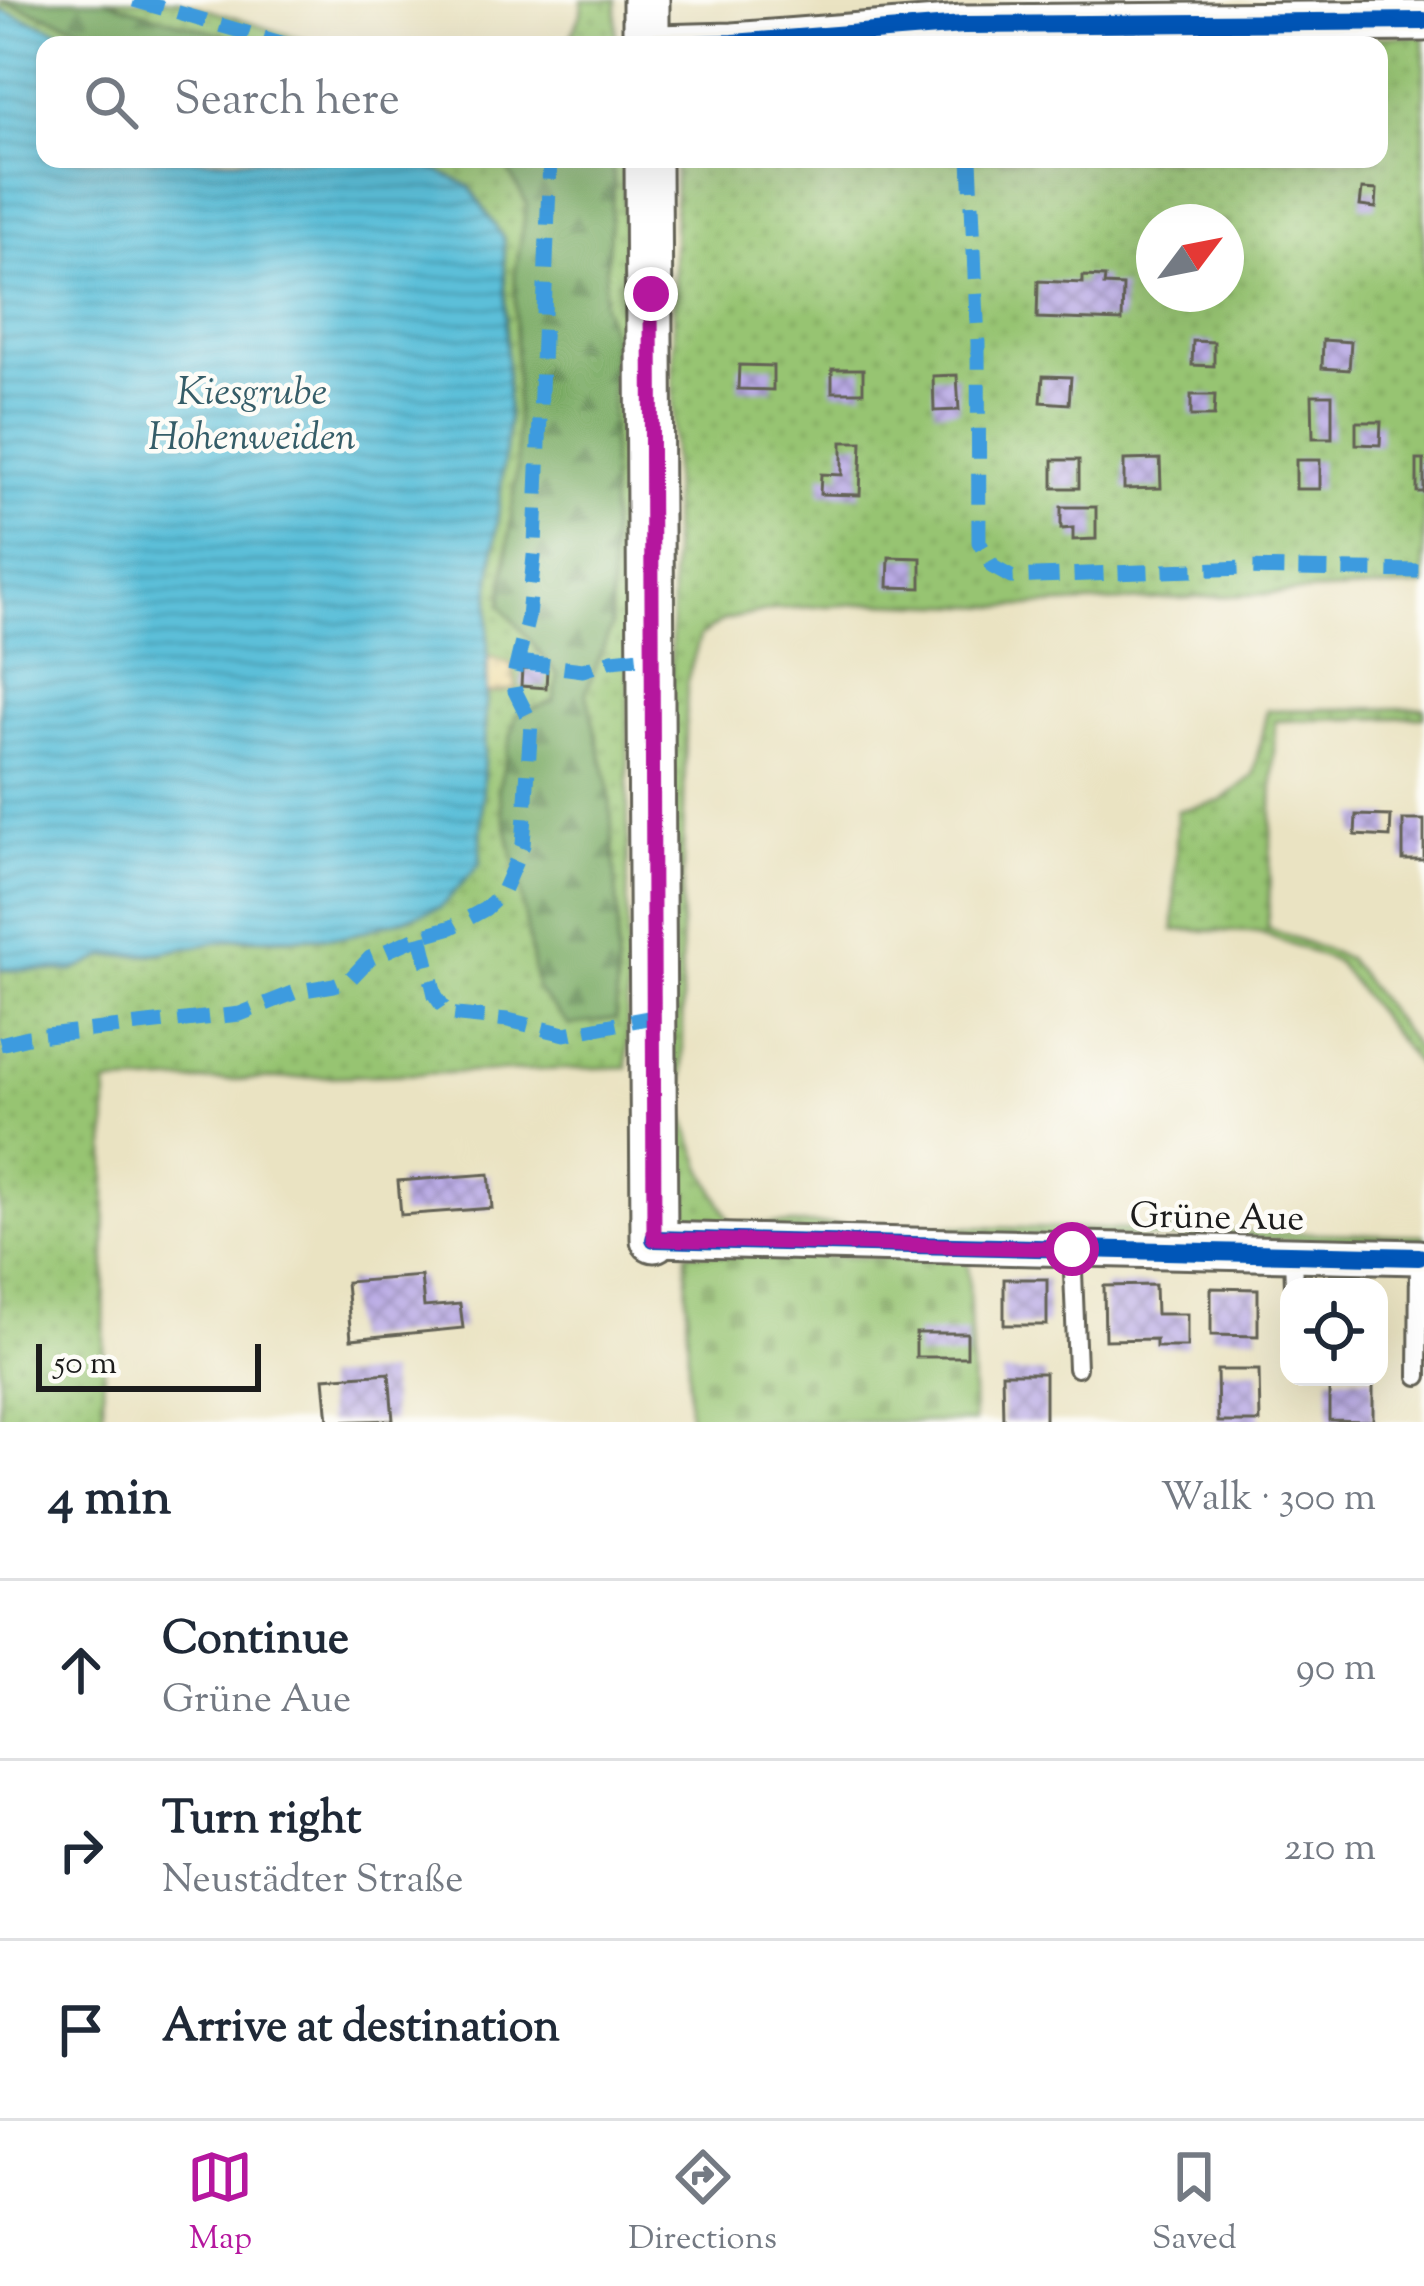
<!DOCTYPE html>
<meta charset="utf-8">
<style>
body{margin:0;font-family:"Sorts Mill Goudy",serif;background:#f2f2f3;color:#1f2937}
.controls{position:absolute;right:36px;bottom:36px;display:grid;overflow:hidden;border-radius:24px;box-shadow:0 12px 48px #0002}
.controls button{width:108px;height:108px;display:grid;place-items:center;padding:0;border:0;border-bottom:3px solid #e0e1e3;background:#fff;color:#1f2937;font:60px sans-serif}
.compass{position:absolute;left:1136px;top:204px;width:108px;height:108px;border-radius:50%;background:#fff;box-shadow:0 12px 48px #0002;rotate:58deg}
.scale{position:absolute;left:36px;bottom:30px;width:225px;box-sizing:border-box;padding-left:12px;border:6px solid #1c1c1c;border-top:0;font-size:33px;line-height:42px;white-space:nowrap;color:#1c1c1c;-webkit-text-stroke:9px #fdfcf7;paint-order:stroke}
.stop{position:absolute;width:36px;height:36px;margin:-27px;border:9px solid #b5179e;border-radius:50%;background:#fff}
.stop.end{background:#b5179e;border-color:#fff;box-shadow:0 3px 12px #0008}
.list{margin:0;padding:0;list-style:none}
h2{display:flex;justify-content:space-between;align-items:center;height:156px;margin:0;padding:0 48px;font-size:51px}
h2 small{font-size:39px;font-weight:400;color:#747a83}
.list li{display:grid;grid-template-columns:78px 1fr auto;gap:36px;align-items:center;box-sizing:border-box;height:180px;padding:0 48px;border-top:3px solid #e0e1e3}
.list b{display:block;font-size:45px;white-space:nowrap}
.list p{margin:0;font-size:39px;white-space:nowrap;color:#747a83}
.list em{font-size:39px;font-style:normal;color:#747a83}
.icon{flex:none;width:66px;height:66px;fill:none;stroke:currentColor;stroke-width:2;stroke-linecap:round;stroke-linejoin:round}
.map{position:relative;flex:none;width:1424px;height:1422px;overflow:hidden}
.search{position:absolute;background:#fff;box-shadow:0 12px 48px #0002;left:36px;right:36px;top:36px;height:132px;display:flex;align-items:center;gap:30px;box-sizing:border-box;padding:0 42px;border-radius:24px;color:#747a83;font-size:45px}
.sheet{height:696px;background:#fff}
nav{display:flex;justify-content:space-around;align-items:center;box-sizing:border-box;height:168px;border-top:3px solid #e0e1e3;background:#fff;font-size:33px;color:#747a83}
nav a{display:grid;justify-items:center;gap:6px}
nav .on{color:#b5179e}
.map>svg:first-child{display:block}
</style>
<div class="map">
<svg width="1424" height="1422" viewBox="0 0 1424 1422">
<defs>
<pattern id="grass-dots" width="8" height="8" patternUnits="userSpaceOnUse" patternTransform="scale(3)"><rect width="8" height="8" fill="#97c472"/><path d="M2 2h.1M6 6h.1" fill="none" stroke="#82a862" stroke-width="1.8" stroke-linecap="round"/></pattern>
<pattern id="forest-firs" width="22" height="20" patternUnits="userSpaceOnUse" patternTransform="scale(3)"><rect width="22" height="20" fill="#79aa64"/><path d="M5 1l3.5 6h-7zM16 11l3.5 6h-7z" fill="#628a52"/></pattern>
<pattern id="sand-dots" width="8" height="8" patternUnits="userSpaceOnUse" patternTransform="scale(3)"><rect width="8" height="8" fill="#eeda9e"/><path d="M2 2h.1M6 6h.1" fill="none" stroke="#ccba88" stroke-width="1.8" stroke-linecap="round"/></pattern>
<pattern id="cemetery-stones" width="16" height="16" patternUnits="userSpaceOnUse" patternTransform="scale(3)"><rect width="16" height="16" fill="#97c472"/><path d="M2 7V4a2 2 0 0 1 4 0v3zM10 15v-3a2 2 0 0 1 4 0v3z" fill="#82a862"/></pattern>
<pattern id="water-rules" width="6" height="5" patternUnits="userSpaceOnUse" patternTransform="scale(3)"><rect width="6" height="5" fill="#5bbfd9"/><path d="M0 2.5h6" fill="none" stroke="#4a9aaf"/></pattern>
<pattern id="building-cross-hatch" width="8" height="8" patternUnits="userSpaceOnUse" patternTransform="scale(3)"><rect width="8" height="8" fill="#baabe5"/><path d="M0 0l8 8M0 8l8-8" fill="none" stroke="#968ab9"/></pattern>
</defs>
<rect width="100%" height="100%" fill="#fdfcf7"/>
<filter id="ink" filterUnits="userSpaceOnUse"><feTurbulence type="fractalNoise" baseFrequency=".00833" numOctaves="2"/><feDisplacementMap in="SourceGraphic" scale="24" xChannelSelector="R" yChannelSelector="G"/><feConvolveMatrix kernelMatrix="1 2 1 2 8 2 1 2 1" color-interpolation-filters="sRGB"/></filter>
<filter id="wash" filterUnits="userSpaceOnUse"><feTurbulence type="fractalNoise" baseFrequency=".004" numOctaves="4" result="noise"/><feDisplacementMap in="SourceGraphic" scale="48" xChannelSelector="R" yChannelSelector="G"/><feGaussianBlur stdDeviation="2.7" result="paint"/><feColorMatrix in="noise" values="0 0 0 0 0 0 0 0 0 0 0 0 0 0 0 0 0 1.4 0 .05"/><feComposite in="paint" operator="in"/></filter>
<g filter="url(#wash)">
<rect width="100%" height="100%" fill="#eae3c2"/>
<!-- grass -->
<g fill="url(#grass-dots)" stroke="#5a7047" stroke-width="3" fill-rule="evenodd">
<path d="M104,0H178L320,45H256Z"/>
<path d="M582,0H616V45H567L581,14Z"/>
<path d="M0,1L133,45H100L0,10Z"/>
<path d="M1424,36V586L1005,607L875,603L777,609L724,620L700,636L687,681L681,935L684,1117L703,1169L731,1223L1424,1235V1242L693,1231L682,1221L673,1198L671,712L675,159H1379V45H965ZM1154,222H1226V294H1154Z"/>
<path d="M413,159H448L506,166L527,203L515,274L517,466L501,605L558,675L554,701L498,790L520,886L616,1019L618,914L609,788L586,692L611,627L612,338L603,303L614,186L612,159H623L629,467L627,1067L107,1084L103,1422H0V970L73,971L106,956L147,955L237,939L345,937L480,864L490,588L508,422L504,239L469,186Z"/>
<path d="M1424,708V717L1275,721L1268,928L1347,958L1424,1057V1073L1337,962L1259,932L1174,930L1177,811L1221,801L1253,776L1267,710Z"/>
</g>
<!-- forest -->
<g fill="url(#forest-firs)" stroke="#4a6340" stroke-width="3">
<path d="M0,0H104L256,45H133Z"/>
<path d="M448,159H612L614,186L603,303L612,338L611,627L586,692L609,788L618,914L616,1019L569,1025L537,990L520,886L498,790L516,715L554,701L558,675L501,605L517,466L515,274L527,204L506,166Z"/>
</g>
<!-- sand -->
<path fill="url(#sand-dots)" stroke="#857b5d" stroke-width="3" d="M488,656L512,664L517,689L486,694Z"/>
<!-- cemetery -->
<path fill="url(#cemetery-stones)" stroke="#5a7047" stroke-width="3" d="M686,1253L968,1260L974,1422H689Z"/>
<!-- water -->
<path fill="url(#water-rules)" stroke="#3c6e7a" stroke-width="3" d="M0,10L100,45H45V159H413L469,186L504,239L508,422L490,588L480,864L440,908L345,937L237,939L147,955L106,956L73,971L0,970Z"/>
<g id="blocks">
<!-- building -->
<g fill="url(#building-cross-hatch)">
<path d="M1362,189L1377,190L1376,208L1360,206Z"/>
<path d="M1083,276L1105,277L1104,285L1123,286L1122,321L1037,318L1038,281L1083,283Z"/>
<path d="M1323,340L1351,342L1349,370L1322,368Z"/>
<path d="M1193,341L1214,342V366L1192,365Z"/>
<path d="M739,365L773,366V390L738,389Z"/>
<rect x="832" y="369" width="31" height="23"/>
<path d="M957,375L959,410L934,411L933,376Z"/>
<path d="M1043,376L1071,377L1069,404L1041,402Z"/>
<path d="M1191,395H1215L1214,416H1191Z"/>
<path d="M1312,395H1332V438H1313Z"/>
<path d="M1356,422H1381L1380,445L1356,444Z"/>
<path d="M842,442H862L860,495L820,494L821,474L842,475Z"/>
<path d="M1160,459L1161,488L1124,489V460Z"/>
<rect x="1053" y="460" width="26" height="28"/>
<rect x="1296" y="460" width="24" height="29"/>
<rect x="1417" y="460" width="7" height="32"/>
<path d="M1061,507H1096V539L1073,540V528L1061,529Z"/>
<path d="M889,557L921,558V588L888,587Z"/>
<path d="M522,669L547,670L546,688L521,686Z"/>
<path d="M1356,815L1391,816L1390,837L1355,835Z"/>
<rect x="1403" y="820" width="21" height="40"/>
<path d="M489,1174L492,1208L401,1215L398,1181Z"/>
<path d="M421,1276L424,1307L460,1304L463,1328L351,1339L346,1282Z"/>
<rect x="1004" y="1279" width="43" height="46"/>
<path d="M1155,1285L1156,1314H1187V1347H1156V1339L1105,1340L1104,1286Z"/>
<path d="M1211,1288L1258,1289V1336L1211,1335Z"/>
<rect x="916" y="1333" width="51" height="24"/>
<path d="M1217,1370H1259L1260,1422H1218Z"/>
<path d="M389,1373L393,1420L328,1422L324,1378Z"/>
<path d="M1002,1373H1045V1422H1003Z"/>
<path d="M1329,1377H1373V1421L1329,1420Z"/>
</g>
</g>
</g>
<g filter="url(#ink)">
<use href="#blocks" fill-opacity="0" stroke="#646256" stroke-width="3"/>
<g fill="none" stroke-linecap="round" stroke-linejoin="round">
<defs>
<g id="service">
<path d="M1072,1249L1077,1368"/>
<path d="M1293,1254L1294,1287"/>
<path d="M1418,1376L1419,1257"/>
</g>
<path id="minor" d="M654,1239L1419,1257"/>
<path id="tertiary" d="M656,45L733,43L963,25L1424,21"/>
<g id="secondary">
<path d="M646,0V45"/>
<path d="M648,159L654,1239"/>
</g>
</defs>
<!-- service casing -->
<use href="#service" stroke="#646256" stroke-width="22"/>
<!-- minor casing -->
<use href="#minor" stroke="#646256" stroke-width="39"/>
<!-- tertiary casing -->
<use href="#tertiary" stroke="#646256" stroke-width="45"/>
<!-- secondary casing -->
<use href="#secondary" stroke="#646256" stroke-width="51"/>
<!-- service -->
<use href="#service" stroke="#fff" stroke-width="16"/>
<!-- minor -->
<use href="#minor" stroke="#fff" stroke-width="33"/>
<!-- tertiary -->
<use href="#tertiary" stroke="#fff" stroke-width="39"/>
<!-- secondary -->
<use href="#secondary" stroke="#fff" stroke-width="45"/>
<!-- quiet -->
<g stroke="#3c9bdf" stroke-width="15" stroke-dasharray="30 15" stroke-linecap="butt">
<path d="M134,0L288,45"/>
<path d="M590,45L604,39L644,45"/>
<path d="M970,159L978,344L979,542L993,567L1011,577L1244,568L1424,571"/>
<path d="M519,662L583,670L612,660L652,656"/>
<path d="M421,936L435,995L448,1014L508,1020L565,1034L653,1017"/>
<path d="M0,1044L28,1037L240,1014L298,991L334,985L351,978L370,958L421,936L452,927L485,909L502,893L523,845L531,723L515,691L513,680L528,617L535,546L550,159"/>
</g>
<defs>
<g id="cycleway">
<path d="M656,45L733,43L963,25L1424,21"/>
<path d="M654,1239L1419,1257"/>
</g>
</defs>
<!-- cycleway casing -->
<use href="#cycleway" stroke="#fdfcf7" stroke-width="26"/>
<!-- cycleway -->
<use href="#cycleway" stroke="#0057b8" stroke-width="18"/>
</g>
</g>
<g fill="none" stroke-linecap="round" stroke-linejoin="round" filter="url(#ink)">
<!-- route -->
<path stroke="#b5179e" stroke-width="15" d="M651,294L654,1239L1072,1249"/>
</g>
<g text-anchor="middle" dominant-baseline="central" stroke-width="9" stroke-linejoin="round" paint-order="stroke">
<!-- street labels -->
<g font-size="36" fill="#1c1c1c" stroke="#fdfcf7">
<text transform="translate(1217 1219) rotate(1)">Grüne Aue</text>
</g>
<!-- water labels -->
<g font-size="39" font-style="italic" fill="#355d68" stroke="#fdfcf7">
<text x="252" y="395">Kiesgrube<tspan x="252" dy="45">Hohenweiden</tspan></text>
</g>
</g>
</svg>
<div class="controls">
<button><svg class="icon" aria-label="locate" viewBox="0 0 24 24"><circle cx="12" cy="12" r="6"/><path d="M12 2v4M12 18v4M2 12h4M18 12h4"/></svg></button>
</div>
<svg class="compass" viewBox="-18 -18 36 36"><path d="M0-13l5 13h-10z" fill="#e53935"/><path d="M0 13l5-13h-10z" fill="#747a83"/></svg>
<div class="scale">50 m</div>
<div class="stop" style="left:1072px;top:1249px"></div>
<div class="stop end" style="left:651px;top:294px"></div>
<div class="search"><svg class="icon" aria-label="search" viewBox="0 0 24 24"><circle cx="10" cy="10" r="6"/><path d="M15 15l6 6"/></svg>Search here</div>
</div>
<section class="sheet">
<h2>4 min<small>Walk · 300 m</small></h2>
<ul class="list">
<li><svg class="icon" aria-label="ahead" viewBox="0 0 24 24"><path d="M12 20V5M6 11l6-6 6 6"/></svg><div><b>Continue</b><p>Grüne Aue</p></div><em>90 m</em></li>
<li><svg class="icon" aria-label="right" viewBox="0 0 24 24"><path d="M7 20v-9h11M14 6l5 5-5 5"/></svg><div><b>Turn right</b><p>Neustädter Straße</p></div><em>210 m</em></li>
<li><svg class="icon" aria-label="arrive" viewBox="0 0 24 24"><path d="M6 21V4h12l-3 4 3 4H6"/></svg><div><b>Arrive at destination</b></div></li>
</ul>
</section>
<nav>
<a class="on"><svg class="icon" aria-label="map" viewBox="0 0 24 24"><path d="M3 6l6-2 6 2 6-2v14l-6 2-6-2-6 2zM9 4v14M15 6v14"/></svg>Map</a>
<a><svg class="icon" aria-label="directions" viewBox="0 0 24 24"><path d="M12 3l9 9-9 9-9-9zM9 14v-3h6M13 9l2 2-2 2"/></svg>Directions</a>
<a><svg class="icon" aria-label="saved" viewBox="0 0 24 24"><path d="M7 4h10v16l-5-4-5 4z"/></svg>Saved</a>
</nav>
